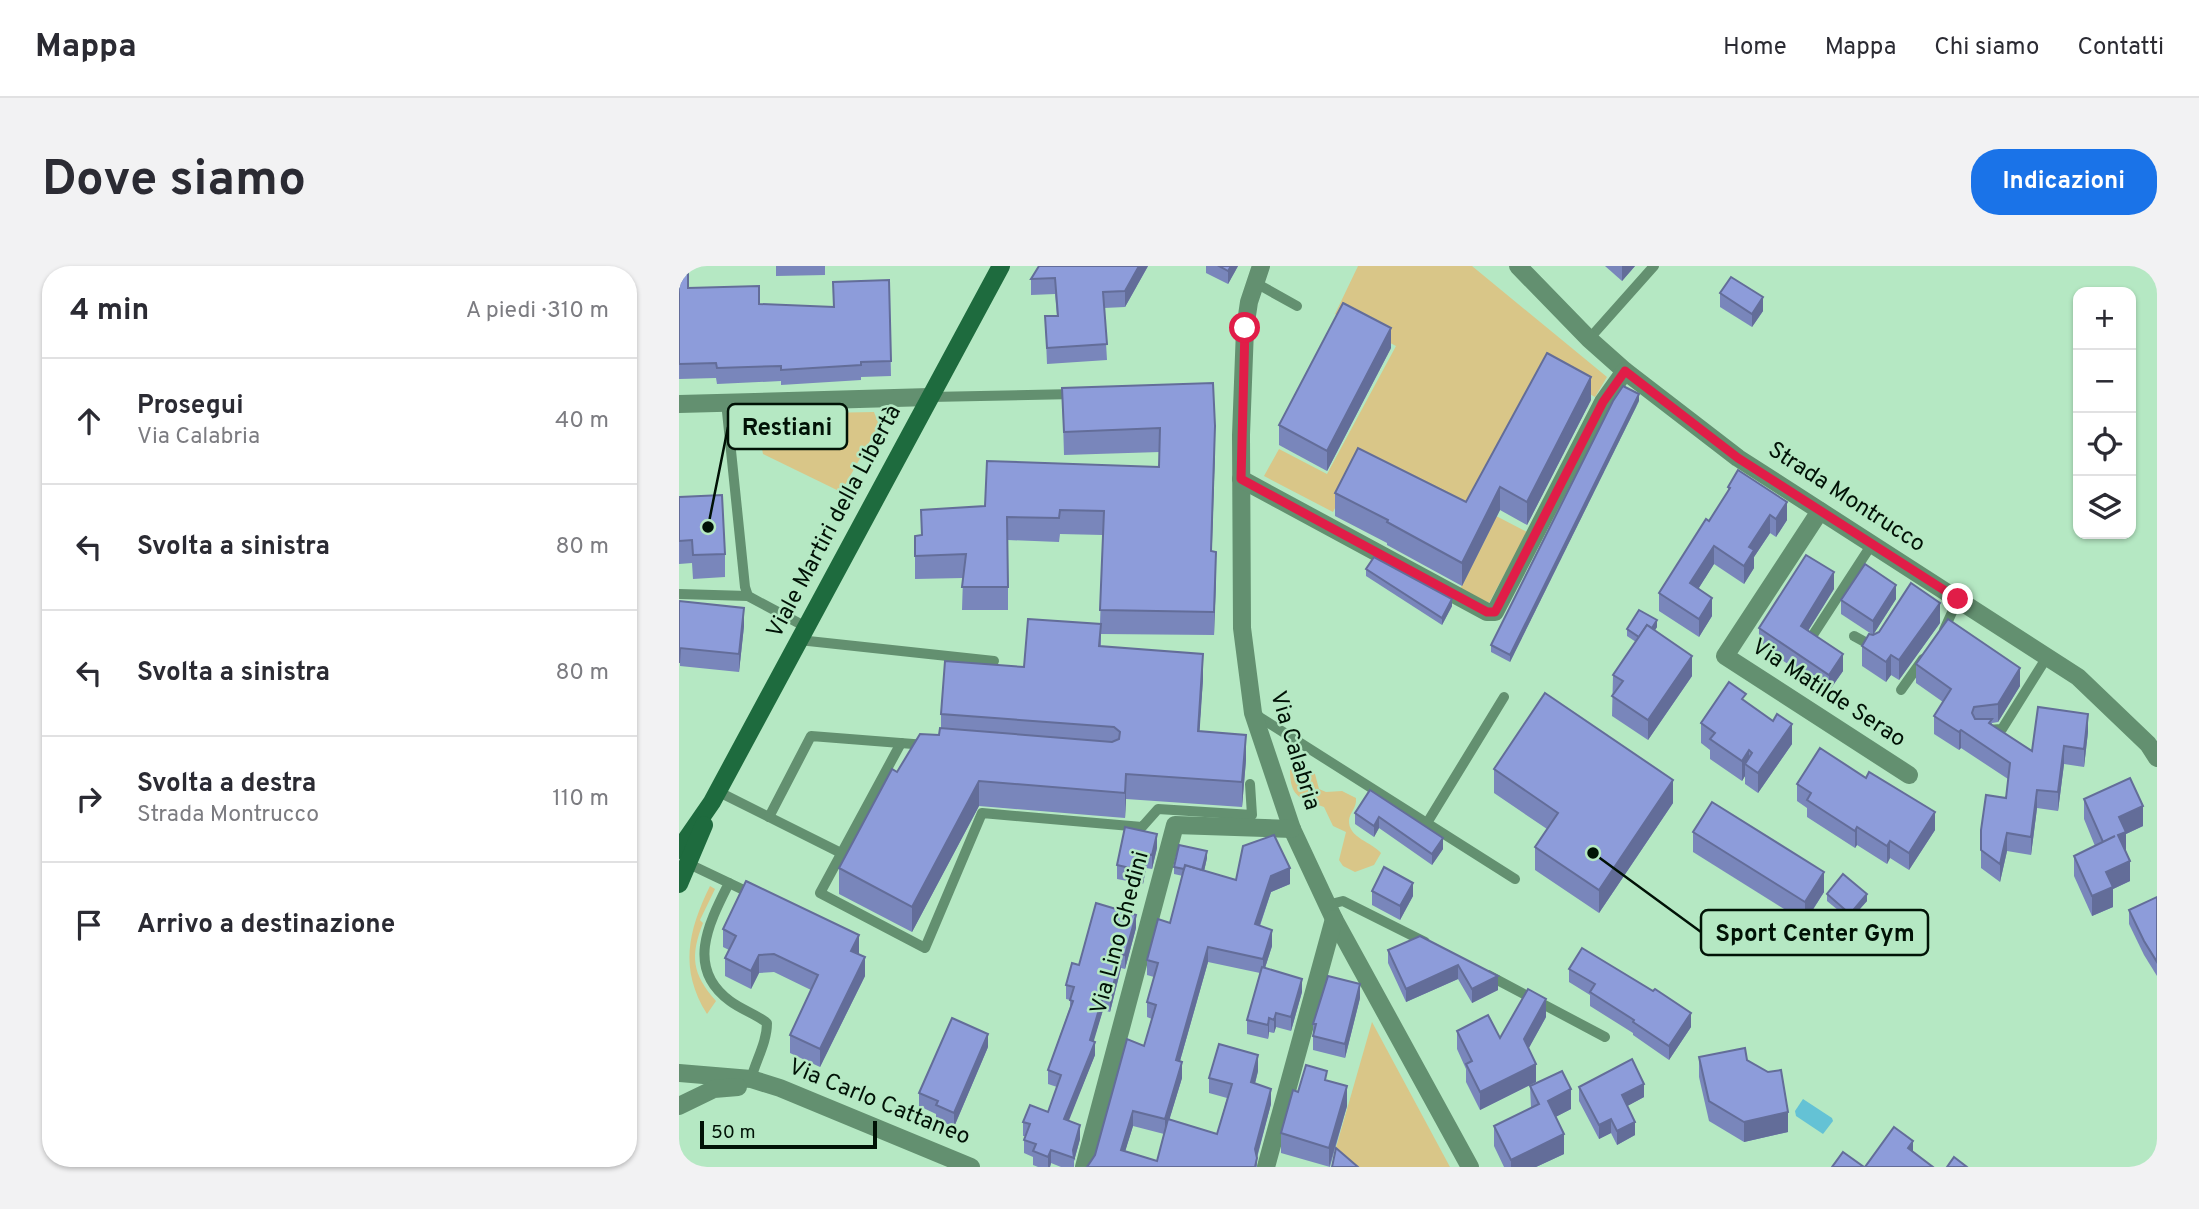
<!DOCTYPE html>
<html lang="it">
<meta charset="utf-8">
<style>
body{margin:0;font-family:Overpass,sans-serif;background:#f2f2f3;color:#2b2b33}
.controls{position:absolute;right:21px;top:21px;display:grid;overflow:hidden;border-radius:14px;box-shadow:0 2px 5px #0004}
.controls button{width:63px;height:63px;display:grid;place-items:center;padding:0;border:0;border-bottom:2px solid #e1e1e2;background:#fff;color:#2b2b33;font:35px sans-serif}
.scale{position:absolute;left:21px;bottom:18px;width:177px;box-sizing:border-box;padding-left:7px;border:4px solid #011206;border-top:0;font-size:19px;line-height:24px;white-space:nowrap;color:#011206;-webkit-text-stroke:5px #b5e8c3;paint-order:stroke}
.stop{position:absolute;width:21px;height:21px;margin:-16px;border:5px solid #e11d48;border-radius:50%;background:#fff}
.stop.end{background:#e11d48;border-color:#fff;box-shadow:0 2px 7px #0008}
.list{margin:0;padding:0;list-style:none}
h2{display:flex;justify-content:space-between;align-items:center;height:91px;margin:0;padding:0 28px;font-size:30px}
h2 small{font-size:23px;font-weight:400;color:#7c7c81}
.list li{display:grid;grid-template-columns:46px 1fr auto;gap:21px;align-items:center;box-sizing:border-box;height:126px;padding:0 28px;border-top:2px solid #e1e1e2}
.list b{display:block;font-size:26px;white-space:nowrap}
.list p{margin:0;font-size:23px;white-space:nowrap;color:#7c7c81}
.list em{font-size:23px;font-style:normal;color:#7c7c81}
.icon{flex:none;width:38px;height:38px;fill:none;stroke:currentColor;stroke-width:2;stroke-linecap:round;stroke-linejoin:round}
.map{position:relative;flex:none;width:1478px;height:901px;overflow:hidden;border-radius:28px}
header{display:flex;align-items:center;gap:42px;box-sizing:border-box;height:98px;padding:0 35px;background:#fff;border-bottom:2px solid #e1e1e2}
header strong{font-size:33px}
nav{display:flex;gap:38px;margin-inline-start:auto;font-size:24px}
.intro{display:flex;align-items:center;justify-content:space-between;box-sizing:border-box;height:168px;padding:0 42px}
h1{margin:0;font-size:49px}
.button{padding:18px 32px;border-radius:28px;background:#1a73e8;color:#fff;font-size:24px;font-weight:700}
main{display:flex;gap:42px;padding:0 42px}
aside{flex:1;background:#fff;border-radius:28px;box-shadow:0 2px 5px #0004}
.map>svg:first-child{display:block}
</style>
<header>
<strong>Mappa</strong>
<nav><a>Home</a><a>Mappa</a><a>Chi siamo</a><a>Contatti</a></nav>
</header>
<div class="intro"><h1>Dove siamo</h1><a class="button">Indicazioni</a></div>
<main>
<aside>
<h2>4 min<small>A piedi · 310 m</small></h2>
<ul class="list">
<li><svg class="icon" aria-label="ahead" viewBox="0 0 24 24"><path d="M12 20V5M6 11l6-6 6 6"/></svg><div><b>Prosegui</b><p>Via Calabria</p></div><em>40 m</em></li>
<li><svg class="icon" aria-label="left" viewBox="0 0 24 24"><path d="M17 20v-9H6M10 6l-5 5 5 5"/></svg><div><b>Svolta a sinistra</b></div><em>80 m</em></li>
<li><svg class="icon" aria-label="left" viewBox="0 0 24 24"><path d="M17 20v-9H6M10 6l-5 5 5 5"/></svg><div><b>Svolta a sinistra</b></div><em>80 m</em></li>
<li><svg class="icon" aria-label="right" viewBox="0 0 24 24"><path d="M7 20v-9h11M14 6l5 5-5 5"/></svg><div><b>Svolta a destra</b><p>Strada Montrucco</p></div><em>110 m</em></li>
<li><svg class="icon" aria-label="arrive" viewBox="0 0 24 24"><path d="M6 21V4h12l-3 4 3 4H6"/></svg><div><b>Arrivo a destinazione</b></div></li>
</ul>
</aside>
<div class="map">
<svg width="1478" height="901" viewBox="0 0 1478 901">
<rect width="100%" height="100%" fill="#b5e8c3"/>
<!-- green -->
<g fill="#d9c688">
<path d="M679,0H793L928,111L916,131L867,103L794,238L848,266L810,337L781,323L809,268L676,203L654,246L585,210L600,183L648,208L717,80L656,48Z"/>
<path d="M195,146L200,159L162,226L84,188L79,161L91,148Z"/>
<path d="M617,500H624L636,508L640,523L647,526L663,525L677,532C678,542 671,546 670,554C669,572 693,576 702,587L695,599L676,606L664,600L660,594L667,566L654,560L645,541C622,533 611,532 611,504Z"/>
<path d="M31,620L36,623L21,654L24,657C11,690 13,708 37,735L28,748C0,703 9,665 31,620Z"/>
<path d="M693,756L771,901H665L654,892Z"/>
</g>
<!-- water -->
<path fill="#64c2d5" d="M1124,833L1153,852L1154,855L1144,868L1117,850L1116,845Z"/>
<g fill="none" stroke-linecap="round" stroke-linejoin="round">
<!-- lane -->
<g stroke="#639070" stroke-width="10">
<path d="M575,16L618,40"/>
<path d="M910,73L975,0"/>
<path d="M251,131L396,128"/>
<path d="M47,136L66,321L69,330L127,361"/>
<path d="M0,328L69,330"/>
<path d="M1265,364L1279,333"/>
<path d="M1175,370L1195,381"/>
<path d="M120,374L315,395"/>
<path d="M1130,375L1193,278"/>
<path d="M1222,424L1244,393"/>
<path d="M574,447L836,613"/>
<path d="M1307,464L1323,463L1368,391"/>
<path d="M222,477L141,627L246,682L303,547L463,561L479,543L573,549L571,518"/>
<path d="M38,525L162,587"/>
<path d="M90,551L132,470L247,479"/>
<path d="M748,557L825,431"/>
<path d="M10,598L50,617C30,657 6,702 51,735C63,744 77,748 88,757C88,776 77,794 72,813"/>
<path d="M50,617L75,629"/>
<path d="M648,639L664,635L746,676"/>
<path d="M809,709L926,771"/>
</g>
<!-- street -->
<g stroke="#639070" stroke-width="18">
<path d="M582,0L570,36L566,63L562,169L563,362L574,447L613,563L655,653L791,901"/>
<path d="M839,0L910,73L946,105L1059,192L1399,411L1469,478L1478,492"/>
<path d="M0,138L251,131"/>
<path d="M562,213L808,346H816L924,136L946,105"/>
<path d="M1141,245L1046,390L1230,509"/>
<path d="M0,807L72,813L101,822L292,901"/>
<path d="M0,840L35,823L59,821"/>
<path d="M405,901L496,559L613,563"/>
<path d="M587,901L655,653"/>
</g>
<!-- secondary -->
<g stroke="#1e6b3e" stroke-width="18">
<path d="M0,584L33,536L322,0"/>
<path d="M0,618L25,559"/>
</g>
</g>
<!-- wall -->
<g fill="#7986bb" fill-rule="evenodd">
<path d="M0,0L9,22L80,38L154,41V16L210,14L212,110L182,111V114L102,119V115L38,118L37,112L0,113Z"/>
<path d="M97,0H146V9L97,10Z"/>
<path d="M360,0H469L446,41L425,42L428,94L368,98L366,50H378L376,28L352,29V13Z"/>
<path d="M527,0H559L549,18L527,7Z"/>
<path d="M926,0H956L943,15Z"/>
<path d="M1041,27L1084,45L1073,61L1041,41Z"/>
<path d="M712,82L648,205L600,179V159Z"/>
<path d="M383,122L536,184L532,285L537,309L535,369L422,368V381L524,413L520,465L567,494L563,541L447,533L446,552L300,540L233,666L160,628V602L218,506L260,469L262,463V448L421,358L424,269L381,268L380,276L329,274V344H283L284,312L236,313V270L242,269L306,240L480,201L481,186L385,189Z"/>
<path d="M912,134L848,259L821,244L783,320L708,279V277L656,250V227L787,236Z"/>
<path d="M960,135L831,396L812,386V379Z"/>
<path d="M1049,221L1108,254L1097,271L1091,267L1075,291V302L1065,318L1035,298L1019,323L1033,350L1020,371L980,345V327L1049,226Z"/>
<path d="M0,231L46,288V311L14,313L13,297L0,298Z"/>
<path d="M687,303L773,340L763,359L687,310Z"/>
<path d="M1155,323L1129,365L1164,405L1150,425L1080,379V362Z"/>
<path d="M1217,333L1194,369L1162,348V334Z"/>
<path d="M0,335L65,360L60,406L1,400Z"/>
<path d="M1261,357L1220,414L1212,409L1207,416L1183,400V380Z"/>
<path d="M978,361L976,364L1013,410L969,474L933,450L934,409L957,376L948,370V363Z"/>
<path d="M1237,398L1341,420L1319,456L1313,457V459L1353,485L1409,466L1405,501L1385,498L1379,545L1358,542L1352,589L1328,585L1321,616L1302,602V564L1327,532L1329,513L1282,482L1280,484L1255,468V450L1264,436L1237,417Z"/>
<path d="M1067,436L1113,478L1079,527L1066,518V510L1063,515L1031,493V484L1022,477V457Z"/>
<path d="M815,503L994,537L920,647L856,604V581L868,563L815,527Z"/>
<path d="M1118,518L1256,564L1230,604L1211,592L1208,598L1178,579L1176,582L1128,551V542L1118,535Z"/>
<path d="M691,524L764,583L753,599L700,562L695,571L676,558V547Z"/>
<path d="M1405,533L1464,560L1447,568V585L1451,615L1434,623V641L1413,650L1395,610V590L1416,580L1405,553Z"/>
<path d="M1014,566L1145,626L1126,656L1014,586Z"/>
<path d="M478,582L473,603L467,602L464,618L438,613V599Z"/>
<path d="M528,592L525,605L557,614L611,618L592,626L581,660L593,680L586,702L623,726L612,765L597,761L595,767L590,766L589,773L568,768V754L581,707L529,696L501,795L503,812L490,854L538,868L548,832L530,827V812L579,805L576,818L592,838L578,892V901H408L416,889L465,780L473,753L468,751V736L475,711L468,709V694L491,657L504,610L495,608V601ZM454,860L485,868L478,895L446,885Z"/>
<path d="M693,625L734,630L721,654L693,639Z"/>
<path d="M1148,628L1188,635L1171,654L1148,635Z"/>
<path d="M1478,631V710L1465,689L1450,658V644Z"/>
<path d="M457,662L446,703L442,702L431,746L424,744L414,775L416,789L389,855L401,873L395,895V901H382L372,897L371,901H359L354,899V891L345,887V874L347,870H344V856L369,846L378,821L369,818V804L391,741V734L387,733V719L400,699Z"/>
<path d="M44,663L180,687L186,710L141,801L111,787V769L132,724L95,706L80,707L72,723L46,710V692L50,684L44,681Z"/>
<path d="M741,670L819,724L793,737L779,713L727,736L709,697V684Z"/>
<path d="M890,703L974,725L1012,761L990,794L954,769V767L911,740V729L890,716Z"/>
<path d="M681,732L666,792L634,784V758Z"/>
<path d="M867,751L849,783L857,816L801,844L787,816V803L778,783V765L821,772Z"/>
<path d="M309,781L275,861L257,853V848L240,840V827Z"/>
<path d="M1020,791L1068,794L1109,866L1065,876L1030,855L1020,811Z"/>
<path d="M648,815L668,840L651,901L602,887V867L619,826Z"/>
<path d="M851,820L892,843L876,851L885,888L857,901H825L815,880V860L852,842Z"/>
<path d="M900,821L965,831L948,840L956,869L938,879L932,867L920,873L900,835Z"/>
</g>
<!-- shaded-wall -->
<g fill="#636d99">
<path d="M460,0H469L446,41V25Z"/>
<path d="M552,0H559L549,18V5Z"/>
<path d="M943,0H956L943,15Z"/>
<path d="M1084,31V45L1073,61V48Z"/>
<path d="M712,62V82L648,205V185Z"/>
<path d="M912,111V134L848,259V236Z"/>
<path d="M960,128V135L831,396V389Z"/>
<path d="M536,160V184L532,309V285Z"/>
<path d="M821,221V244L783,320V297Z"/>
<path d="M1108,236V254L1097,271V253Z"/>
<path d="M1091,249V267L1075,291V302L1065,318V300L1070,281Z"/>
<path d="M1035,280V298L1011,336V317Z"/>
<path d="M537,286V309L535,369V346Z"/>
<path d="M1155,306V323L1122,376V360Z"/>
<path d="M1217,319V333L1194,369V355Z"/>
<path d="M1033,332V350L1020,371V353Z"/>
<path d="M773,333V340L763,359V352Z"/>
<path d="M1261,337V357L1220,414V394Z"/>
<path d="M65,342V360L60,406V388Z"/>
<path d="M978,354V361L965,381V374Z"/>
<path d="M524,388V413L519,490V465Z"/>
<path d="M1164,388V405L1150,425V409Z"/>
<path d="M1212,389V409L1207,416V396Z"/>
<path d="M1013,390V410L969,474V454Z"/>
<path d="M1341,402V420L1319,456V438Z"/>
<path d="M1409,448V466L1405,501V483Z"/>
<path d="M1113,458V478L1079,527V507Z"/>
<path d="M1282,464V482L1280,484V466Z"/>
<path d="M567,469V494L563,541V516Z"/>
<path d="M1385,480V498L1379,545V526Z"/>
<path d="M1070,484V500L1066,498V510L1063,515V495Z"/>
<path d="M447,508V533L446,552V527Z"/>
<path d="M994,514V537L920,647V624Z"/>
<path d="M300,515V540L233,666V641Z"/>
<path d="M1358,524V542L1352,589V571Z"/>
<path d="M1464,540V560L1447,568V586L1439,589L1440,551Z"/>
<path d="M1256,546V564L1230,604V587Z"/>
<path d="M700,551V562L695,571V560Z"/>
<path d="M1178,561V579L1176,582V565Z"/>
<path d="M1328,567V585L1321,616V598Z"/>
<path d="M478,568V582L473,603V589Z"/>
<path d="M764,572V583L753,599V588Z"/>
<path d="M1211,575V592L1208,598V580Z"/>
<path d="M528,585V592L523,614V607Z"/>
<path d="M467,588V602L464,618V605Z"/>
<path d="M1451,595V615L1434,623V641L1413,650V630L1427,606Z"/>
<path d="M611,602V618L592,626L576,673V658L592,610Z"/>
<path d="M1145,606V626L1126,656V636Z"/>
<path d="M734,617V630L721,654V640Z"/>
<path d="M1188,628V635L1171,654V648Z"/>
<path d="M457,649V662L446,703V689Z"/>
<path d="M593,664V680L584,708V693Z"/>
<path d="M180,669V687L172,703V685Z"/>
<path d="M529,681V696L497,809V794Z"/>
<path d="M442,688V702L431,746V732Z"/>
<path d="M80,689V707L72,723V705Z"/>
<path d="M186,691V710L141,801V783Z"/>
<path d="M779,699V713L727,736V723Z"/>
<path d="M819,710V724L793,737V723Z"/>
<path d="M623,713V726L612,765V751Z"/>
<path d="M681,718V732L666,792V778Z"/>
<path d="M424,730V744L411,788V774Z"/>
<path d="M867,733V751L845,791V773Z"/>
<path d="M597,747V761L595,767V754Z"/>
<path d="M1012,747V761L990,794V780Z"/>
<path d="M590,752V766L589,773V759Z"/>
<path d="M309,768V781L275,861V847Z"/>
<path d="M416,776V789L385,867V853Z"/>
<path d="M579,789V805L572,832V816Z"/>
<path d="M503,796V812L486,868V853Z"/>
<path d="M857,798V816L801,844V826Z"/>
<path d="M965,818V831L943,843V829Z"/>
<path d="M668,820V840L650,901V882Z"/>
<path d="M592,823V838L576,898V883Z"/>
<path d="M892,823V843L869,855V835Z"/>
<path d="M454,845V860L442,899V884Z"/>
<path d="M1109,846V866L1065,876V856Z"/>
<path d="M932,853V867L920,873V859Z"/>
<path d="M956,856V869L938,879V865Z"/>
<path d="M401,859V873L395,895L394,884Z"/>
<path d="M885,868V888L857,901H832V894Z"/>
<path d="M1234,875V901L1229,882Z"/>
<path d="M372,884V897L371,901H369V891Z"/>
</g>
<!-- building -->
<g fill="#8d9cda" stroke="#636d99" stroke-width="2">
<path d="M0,0H9V22L80,20V38L155,41L154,16L210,14L212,95L182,96V99L102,104V100L38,102L37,97L0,98Z"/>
<path d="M360,0H460L446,25L424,26L428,78L368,82L366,50H379L376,12L352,13Z"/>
<path d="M540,0H552L549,5Z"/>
<path d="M1052,11L1084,31L1073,48L1041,27Z"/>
<path d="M664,37L712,62L648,185L600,159Z"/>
<path d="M868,87L912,111L848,236L821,221L783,297L708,256L709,254L656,227L679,182L787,236Z"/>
<path d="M534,117L536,160L532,285L537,286L535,346L421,344L425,245L381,244L380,252L328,251L329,321H283L287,288L236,290V270L243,269L242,244L306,240L308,195L480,201L481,162L385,166L383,122Z"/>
<path d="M944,120L960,128L831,389L812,379L934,135Z"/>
<path d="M1059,204L1108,236L1097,253L1091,249L1070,281L1075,284L1065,300L1035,280L1011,317L1033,332L1020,353L980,327L1027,253L1030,255L1051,222L1049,221Z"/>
<path d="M43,229L46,288L14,289L13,274L0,275V231Z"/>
<path d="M1127,289L1155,306L1122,360L1164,388L1150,409L1080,362Z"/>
<path d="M695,291L773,333L763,352L687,303Z"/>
<path d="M1186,298L1217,319L1194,355L1162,334Z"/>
<path d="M1232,317L1261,337L1220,394L1212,389L1207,396L1183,380L1190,368L1194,369L1200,366Z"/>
<path d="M0,335L65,342L60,388L1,382L0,397Z"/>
<path d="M960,344L978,354L973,362L968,359L960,371L948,363Z"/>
<path d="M349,353L422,358L420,380L524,388L519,465L567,469L563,516L447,508L446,527L300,515L233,641L160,602L213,503L218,506L241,468L260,469L261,462L433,476L440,473L441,466L435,461L262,448L266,395L345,401Z"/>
<path d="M1269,353L1341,402L1319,438L1295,441L1293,447L1296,453H1313L1310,457L1353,485L1359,441L1409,448L1405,483L1385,480L1379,526L1358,524L1352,571L1328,567L1321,598L1302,584V564L1307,529L1327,532L1331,497L1282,464L1280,466L1255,450L1272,423L1237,398Z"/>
<path d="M968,359L1013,390L969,454L933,430L944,415L934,409Z"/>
<path d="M1050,416L1067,428L1063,433L1094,455L1098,448L1113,458L1079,507L1066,498L1073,487L1070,484L1063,495L1031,473L1036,467L1022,457Z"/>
<path d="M866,427L994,514L920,624L856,581L879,547L815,503Z"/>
<path d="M1141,482L1187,512L1190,506L1256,546L1230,587L1211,575L1208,580L1178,561L1176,565L1128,534L1132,527L1118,518Z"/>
<path d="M1451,512L1464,540L1440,551L1447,566L1439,569L1451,595L1427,606L1434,621L1413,630L1395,590L1436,570L1424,576L1405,533Z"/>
<path d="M691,524L764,572L753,588L700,551L695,560L676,547Z"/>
<path d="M1033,536L1145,606L1126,636L1014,566Z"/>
<path d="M446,561L478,568L473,589L467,588L464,605L438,599Z"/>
<path d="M595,569L611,602L592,610L576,658L593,664L584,693L529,681L497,794L503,796L486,853L454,845L442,884L478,895L489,853L538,868L553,818L530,812L540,778L579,789L572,816L592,823L576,883L578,892L576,901H408L416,889L448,773L465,780L477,739L468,736L479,697L468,694L479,653L491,657L506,599L557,614L564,580Z"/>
<path d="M500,579L528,585L523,604L506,599L505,603L495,601Z"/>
<path d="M705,601L734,617L721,640L693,625Z"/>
<path d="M1164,608L1188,628L1171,648L1148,628Z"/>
<path d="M67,615L180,669L172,685L186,691L141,783L111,769L139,709L95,688L80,689L72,705L46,692L57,670L44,663Z"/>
<path d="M1478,631V696L1465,675L1450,644Z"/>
<path d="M417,637L457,649L446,689L442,688L431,732L424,730L411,774L416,776L385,853L401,859L394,884L395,892L372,884L369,891L354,885L357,878L345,874L351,858L344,856L351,839L369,846L382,809L369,804L394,735L391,734L395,721L387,719L393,697L400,699Z"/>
<path d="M741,670L819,710L793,723L779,699L727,723L709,684Z"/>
<path d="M903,682L974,725L976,723L1012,747L990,780L954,756L955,754L911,726L916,718L890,703Z"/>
<path d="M583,701L623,713L612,751L597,747L595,754L590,752L589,759L568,754Z"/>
<path d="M649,710L681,718L666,778L634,770L637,758H634Z"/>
<path d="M849,723L867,733L845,773L857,798L801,826L787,798L793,795L778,765L809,749L821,772Z"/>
<path d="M273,752L309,768L275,847L257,839L259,835L240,827Z"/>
<path d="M1066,782L1068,794L1089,806L1102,804L1109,846L1065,856L1030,835L1020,791Z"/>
<path d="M953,793L965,818L943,829L956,856L938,865L932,853L920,859L900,821Z"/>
<path d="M627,799L648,805L646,814L668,820L650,882L602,867L614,824L619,826Z"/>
<path d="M883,805L892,823L869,835L885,868L832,894L815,860L860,838L851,820Z"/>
<path d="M1215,861L1234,875L1229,882L1254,901H1186Z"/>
<path d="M657,882L679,901H653Z"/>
<path d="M1164,886L1185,901H1153Z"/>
<path d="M1275,891L1288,901H1268Z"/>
</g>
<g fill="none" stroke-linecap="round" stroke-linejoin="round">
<!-- route -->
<path stroke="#e11d48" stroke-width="9" d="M566,62L562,213L808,346H816L924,136L946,105L1059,192L1279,333"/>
</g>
<g text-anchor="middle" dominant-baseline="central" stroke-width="5" stroke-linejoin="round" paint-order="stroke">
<!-- street labels -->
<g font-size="23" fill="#011206" stroke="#b5e8c3">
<text transform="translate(1167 232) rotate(33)">Strada Montrucco</text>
<text transform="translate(156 256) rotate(-62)">Viale Martiri della Libertà</text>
<text transform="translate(1149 428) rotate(33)">Via Matilde Serao</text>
<text transform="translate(615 485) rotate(73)">Via Calabria</text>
<text transform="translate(442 667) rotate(-75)">Via Lino Ghedini</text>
<text transform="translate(200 837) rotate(22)">Via Carlo Cattaneo</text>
</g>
</g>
<!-- callouts -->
<path fill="none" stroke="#011206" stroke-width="2.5" d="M29 261L49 161M914 587L1022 666"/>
<g fill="#011206" stroke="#b5e8c3" stroke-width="2.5">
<circle cx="29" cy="261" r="7"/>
<circle cx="914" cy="587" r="7"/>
</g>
<g fill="#b5e8c3" stroke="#011206" stroke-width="2.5">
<rect x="49" y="138" width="119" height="45" rx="7"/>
<rect x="1022" y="644" width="227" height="45" rx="7"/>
</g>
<g font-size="24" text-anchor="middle" font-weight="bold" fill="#011206">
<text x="108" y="169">Restiani</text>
<text x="1136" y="675">Sport Center Gym</text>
</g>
</svg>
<div class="controls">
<button>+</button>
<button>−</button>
<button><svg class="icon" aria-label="locate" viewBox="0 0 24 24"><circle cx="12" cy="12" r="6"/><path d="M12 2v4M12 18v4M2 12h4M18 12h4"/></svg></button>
<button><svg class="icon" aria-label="layers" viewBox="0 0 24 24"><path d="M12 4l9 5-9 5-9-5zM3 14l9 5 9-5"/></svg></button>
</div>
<div class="scale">50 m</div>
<div class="stop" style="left:566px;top:62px"></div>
<div class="stop end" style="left:1279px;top:333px"></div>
</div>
</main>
